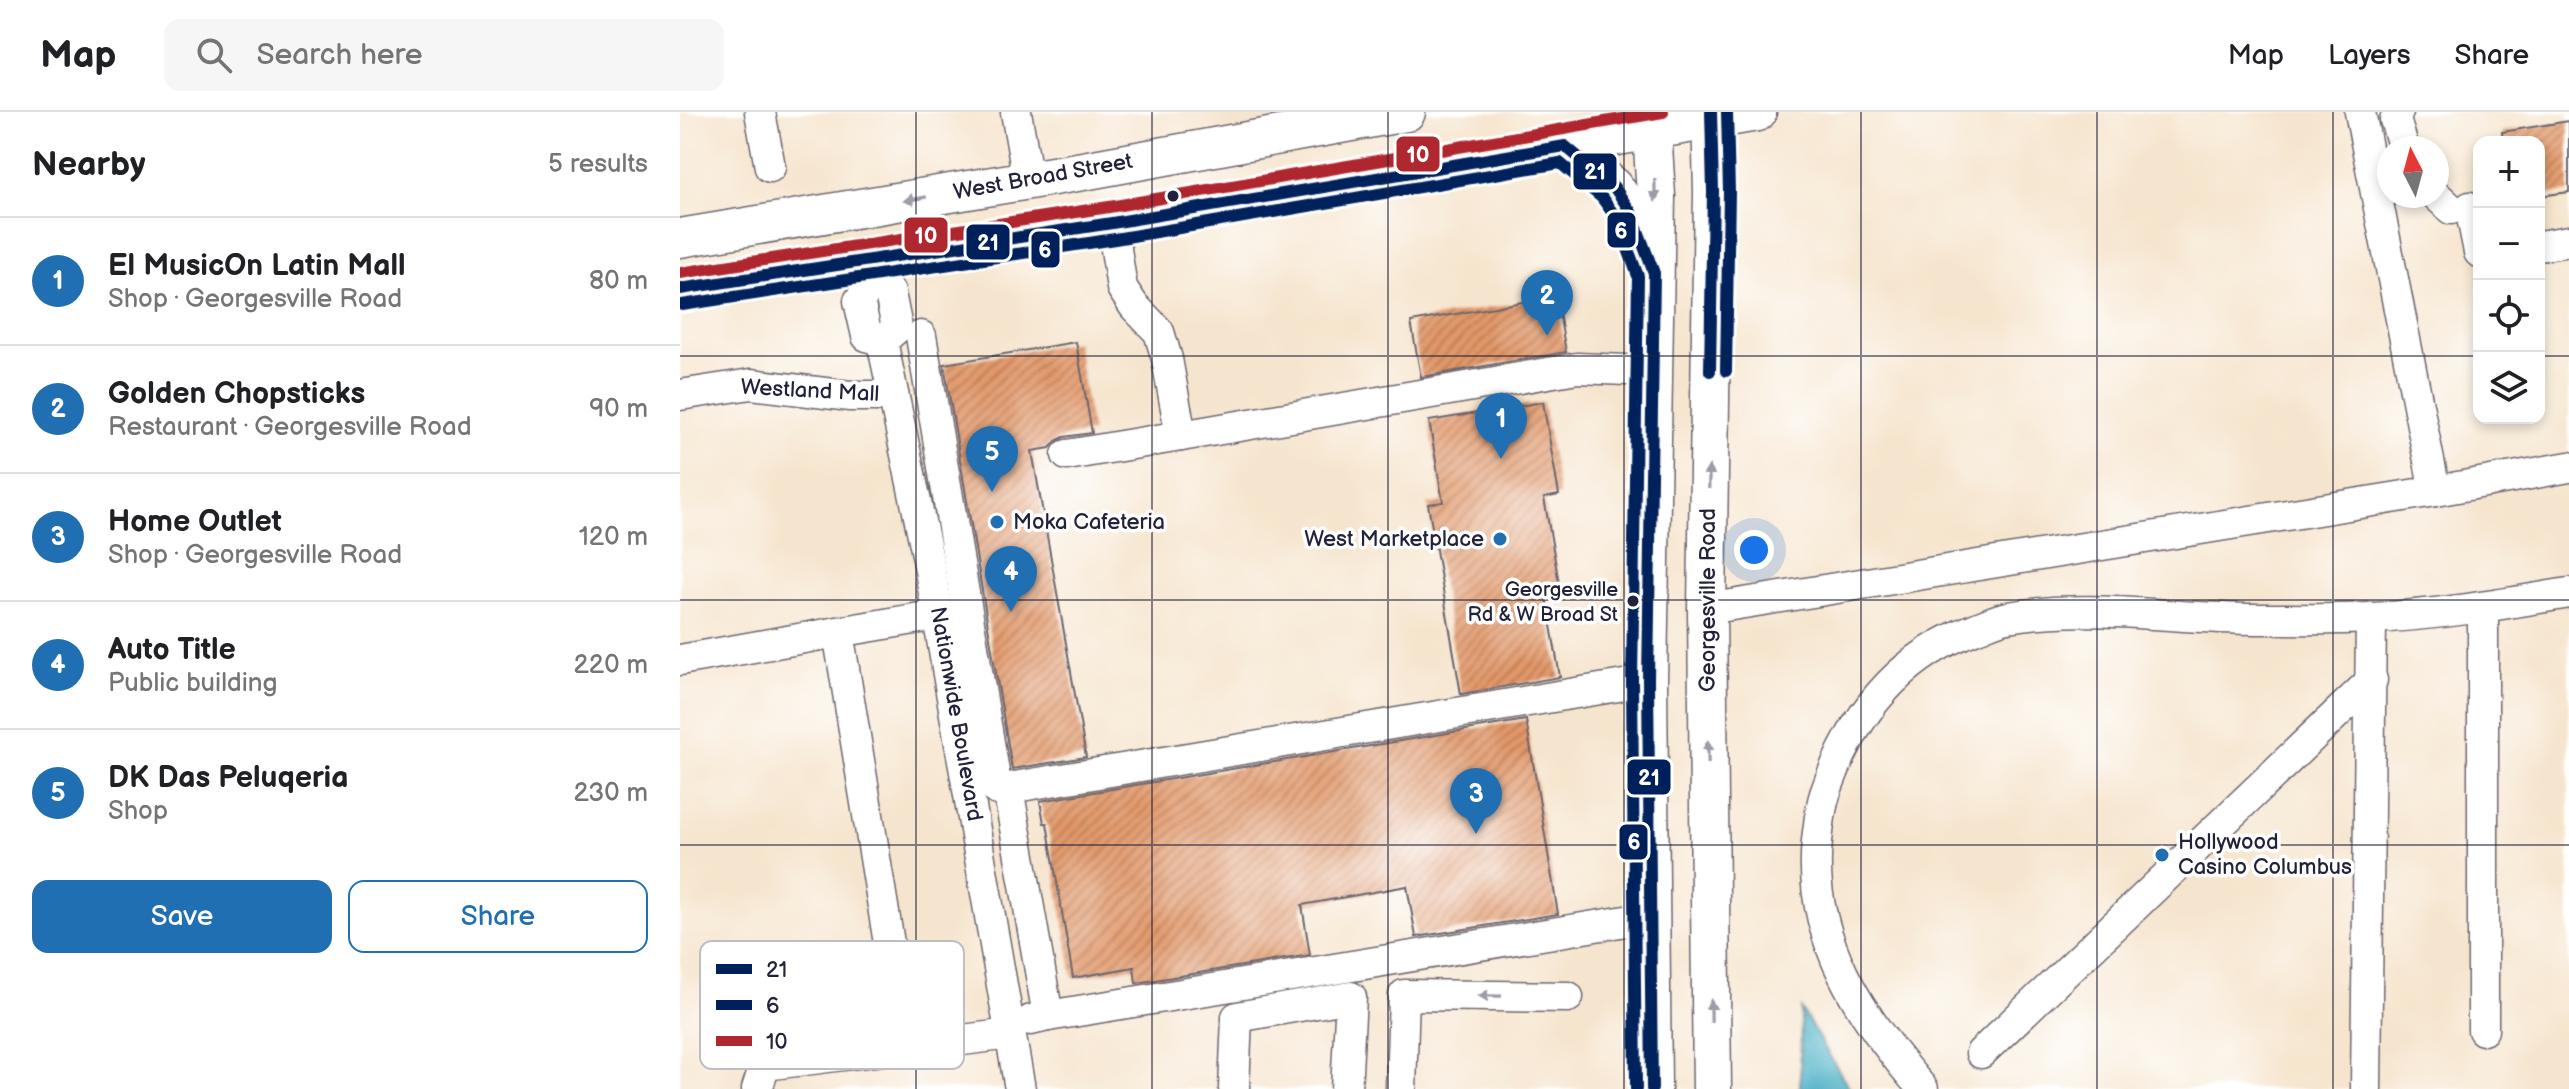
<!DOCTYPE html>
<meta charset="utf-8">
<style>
body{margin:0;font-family:"Balsamiq Sans",sans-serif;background:#f6f6f6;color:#202124}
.controls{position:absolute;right:24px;top:24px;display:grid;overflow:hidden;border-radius:16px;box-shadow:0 4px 12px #0003}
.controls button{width:72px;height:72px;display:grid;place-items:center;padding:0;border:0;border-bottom:2px solid #e0e0e0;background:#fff;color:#202124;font:40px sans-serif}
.compass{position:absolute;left:1697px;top:24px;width:72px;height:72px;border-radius:50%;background:#fff;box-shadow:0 4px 12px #0003;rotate:354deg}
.you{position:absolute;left:1074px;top:438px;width:28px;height:28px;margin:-20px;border:6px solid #fff;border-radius:50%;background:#1a73e8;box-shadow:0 0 0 12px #1a73e833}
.badge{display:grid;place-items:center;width:52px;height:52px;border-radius:50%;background:#1f6fb2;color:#fff;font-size:26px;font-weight:700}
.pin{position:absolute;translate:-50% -66px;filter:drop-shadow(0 2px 4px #0008)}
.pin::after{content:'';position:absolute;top:42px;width:28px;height:24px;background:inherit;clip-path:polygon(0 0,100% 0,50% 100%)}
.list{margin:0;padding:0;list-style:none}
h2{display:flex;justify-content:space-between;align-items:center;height:104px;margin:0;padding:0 32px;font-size:34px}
h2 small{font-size:26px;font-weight:400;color:#757577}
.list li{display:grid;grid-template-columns:52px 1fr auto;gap:24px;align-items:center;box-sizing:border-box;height:128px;padding:0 32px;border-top:2px solid #e0e0e0}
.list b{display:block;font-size:30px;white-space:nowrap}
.list p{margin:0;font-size:26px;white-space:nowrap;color:#757577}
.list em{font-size:26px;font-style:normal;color:#757577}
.actions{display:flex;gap:16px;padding:24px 32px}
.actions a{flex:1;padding:18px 0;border:2px solid #1f6fb2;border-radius:16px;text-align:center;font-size:28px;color:#1f6fb2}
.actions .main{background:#1f6fb2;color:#fff}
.icon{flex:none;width:44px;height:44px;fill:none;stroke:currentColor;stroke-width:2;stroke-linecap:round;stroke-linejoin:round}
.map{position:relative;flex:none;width:1889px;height:977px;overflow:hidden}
header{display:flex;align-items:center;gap:48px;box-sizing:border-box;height:112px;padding:0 40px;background:#fff;border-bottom:2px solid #e0e0e0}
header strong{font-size:38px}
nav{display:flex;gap:44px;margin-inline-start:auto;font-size:28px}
.search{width:560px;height:72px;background:#f6f6f6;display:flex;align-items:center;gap:20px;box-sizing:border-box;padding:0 28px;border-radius:16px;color:#757577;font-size:30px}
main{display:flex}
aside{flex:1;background:#fff}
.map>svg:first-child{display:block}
</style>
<header>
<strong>Map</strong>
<div class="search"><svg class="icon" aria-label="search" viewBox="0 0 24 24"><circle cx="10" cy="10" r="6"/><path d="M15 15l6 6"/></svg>Search here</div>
<nav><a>Map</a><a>Layers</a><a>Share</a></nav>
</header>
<main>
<aside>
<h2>Nearby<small>5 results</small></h2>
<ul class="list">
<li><span class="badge">1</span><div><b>El MusicOn Latin Mall</b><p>Shop · Georgesville Road</p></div><em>80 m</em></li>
<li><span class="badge">2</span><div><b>Golden Chopsticks</b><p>Restaurant · Georgesville Road</p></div><em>90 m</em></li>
<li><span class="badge">3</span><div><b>Home Outlet</b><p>Shop · Georgesville Road</p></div><em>120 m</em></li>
<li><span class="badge">4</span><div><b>Auto Title</b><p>Public building</p></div><em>220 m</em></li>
<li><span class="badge">5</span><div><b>DK Das Peluqeria</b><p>Shop</p></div><em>230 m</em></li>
</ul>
<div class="actions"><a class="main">Save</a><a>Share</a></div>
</aside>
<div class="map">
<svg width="1889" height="977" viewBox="0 0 1889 977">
<defs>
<pattern id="building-hatch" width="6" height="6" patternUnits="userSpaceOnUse" patternTransform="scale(2)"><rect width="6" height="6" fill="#e29768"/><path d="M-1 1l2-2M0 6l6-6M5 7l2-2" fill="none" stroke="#b77b57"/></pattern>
</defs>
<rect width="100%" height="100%" fill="#fff"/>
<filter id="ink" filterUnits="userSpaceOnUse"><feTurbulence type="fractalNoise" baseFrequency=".0125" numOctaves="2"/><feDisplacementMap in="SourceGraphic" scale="16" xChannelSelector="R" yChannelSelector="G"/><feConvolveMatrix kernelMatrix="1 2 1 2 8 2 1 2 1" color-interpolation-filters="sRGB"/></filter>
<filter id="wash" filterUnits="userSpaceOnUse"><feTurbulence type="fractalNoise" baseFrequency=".006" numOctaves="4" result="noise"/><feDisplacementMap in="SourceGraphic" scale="32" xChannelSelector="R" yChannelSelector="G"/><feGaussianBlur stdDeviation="1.8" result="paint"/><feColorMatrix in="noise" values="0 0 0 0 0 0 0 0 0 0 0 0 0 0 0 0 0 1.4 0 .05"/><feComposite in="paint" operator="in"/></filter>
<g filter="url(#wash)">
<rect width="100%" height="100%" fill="#f6e5ce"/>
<!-- water -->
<path fill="#44adc3" stroke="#33687f" stroke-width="2" d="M1121,897L1170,977H1120Z"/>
<g id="blocks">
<!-- building -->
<g fill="url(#building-hatch)">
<path d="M1889,9V80L1859,84V30H1823L1822,20Z"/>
<path d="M876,184L886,240L741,265L731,210Z"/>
<path d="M396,230L412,321L384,325L376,329L370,336L352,339L406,645L332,657L264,252Z"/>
<path d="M863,290L879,383L864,386L880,477L865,479L880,565L781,582L748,392L763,390L749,309Z"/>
<path d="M846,608L878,802L736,825L727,774L622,793L630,843L456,871L454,855L393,866L367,711H364L360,689Z"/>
</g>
</g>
</g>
<g filter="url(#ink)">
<use href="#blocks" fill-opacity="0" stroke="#6c666e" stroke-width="2"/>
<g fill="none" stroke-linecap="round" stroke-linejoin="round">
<defs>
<g id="minor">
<path d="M80,0L90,55"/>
<path d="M336,0L348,68"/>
<path d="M1680,0L1755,379"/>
<path d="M1718,0L1715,8L1724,36"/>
<path d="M1757,84L1771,97"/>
<path d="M1790,95L1799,140"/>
<path d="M432,111L442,176L454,194L479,220L487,247L501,324L897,256L972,259"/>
<path d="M1859,134L1889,129"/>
<path d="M192,172L210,181L217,216L202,229L187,224L179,189Z"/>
<path d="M241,224L317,678L968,569"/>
<path d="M202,229L248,447L340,977"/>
<path d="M0,283L71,272L170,284H213"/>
<path d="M387,343L501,324"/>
<path d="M1027,497L1755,379L1889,355"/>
<path d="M0,548L158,520"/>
<path d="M328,676L368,904L351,908"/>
<path d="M368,904L970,805"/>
<path d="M1803,918V496"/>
<path d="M226,935L158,520L258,503"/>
<path d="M1301,941L1692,568"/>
<path d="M77,977L85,953L330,922"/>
<path d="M554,977L557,905L671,885L666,977"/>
<path d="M721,977L724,883L888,885"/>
<path d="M1243,977C1182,907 1127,826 1137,729C1139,713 1140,697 1145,682C1171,606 1217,546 1294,517C1305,513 1316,507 1328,505C1410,491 1494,507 1576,507C1614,507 1653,508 1691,506C1758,503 1823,492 1889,481"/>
<path d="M1686,977L1691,506"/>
</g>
<g id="major">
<path d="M971,0L976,84L968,569L972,977"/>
<path d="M1031,0L1033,80L1027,497L1032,977"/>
<path d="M885,34L934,75L951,100L968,144"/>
<path d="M0,126L403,59L726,0"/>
<path d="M0,177L432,111L1077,0"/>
</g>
</defs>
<!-- minor casing -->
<use href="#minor" stroke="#6c666e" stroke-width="33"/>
<!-- major casing -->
<use href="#major" stroke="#6c666e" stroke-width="41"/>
<!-- minor -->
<use href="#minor" stroke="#fff" stroke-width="30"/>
<!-- major -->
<use href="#major" stroke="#fff" stroke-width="38"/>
<defs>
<g id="bus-1">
<path d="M0,177L432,111L885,34L934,75L951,100L974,161L968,569L972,977"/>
<path d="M1030,259L1033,80L1031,0"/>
</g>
<g id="bus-2">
<path d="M2,193L435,127L880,51L922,86L937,107L958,164L952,569L956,977"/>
<path d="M1046,259L1049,80L1047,0"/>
</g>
<path id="bus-3" d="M0,161L429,95L983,0"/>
</defs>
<!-- bus-1 casing -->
<use href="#bus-1" stroke="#fff" stroke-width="18"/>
<!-- bus-2 casing -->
<use href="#bus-2" stroke="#fff" stroke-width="18"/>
<!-- bus-3 casing -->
<use href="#bus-3" stroke="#fff" stroke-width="18"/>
<!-- bus-1 -->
<use href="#bus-1" stroke="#00205b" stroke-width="12"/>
<!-- bus-2 -->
<use href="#bus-2" stroke="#00205b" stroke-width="12"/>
<!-- bus-3 -->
<use href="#bus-3" stroke="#af272f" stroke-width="12"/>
</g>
<!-- one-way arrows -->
<defs><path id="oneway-solid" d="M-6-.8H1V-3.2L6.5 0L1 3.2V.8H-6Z" transform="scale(2)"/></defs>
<g fill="#9c9ca7">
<use href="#oneway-solid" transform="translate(975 78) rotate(89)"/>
<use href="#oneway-solid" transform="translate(235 87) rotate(170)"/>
<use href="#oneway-solid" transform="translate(1029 365) rotate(-89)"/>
<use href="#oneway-solid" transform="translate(1028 640) rotate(-91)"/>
<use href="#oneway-solid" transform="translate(810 884) rotate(-179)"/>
<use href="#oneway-solid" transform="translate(1031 899) rotate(-91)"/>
</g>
</g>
<!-- grid -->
<path fill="none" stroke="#22223b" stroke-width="2" stroke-opacity="0.55" d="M236,0V977M472,0V977M708,0V977M944,0V977M1181,0V977M1417,0V977M1653,0V977M0,244H1799M1859,244H1889M0,488H1889M0,733H1889"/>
<!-- markers -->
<g fill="#22223b" stroke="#fff" stroke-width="3">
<circle cx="493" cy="84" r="7"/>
<circle cx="953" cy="489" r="7"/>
</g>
<g fill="#1f6fb2" stroke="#fff" stroke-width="3">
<circle cx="317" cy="410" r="8"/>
<circle cx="820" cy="427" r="8"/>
<circle cx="1482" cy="743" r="8"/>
</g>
<g text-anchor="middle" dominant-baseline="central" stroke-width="7" stroke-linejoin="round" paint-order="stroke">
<!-- bus labels -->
<g font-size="20" fill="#22223b" stroke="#fff" text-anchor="end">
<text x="938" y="478">Georgesville<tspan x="938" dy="25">Rd &amp; W Broad St</tspan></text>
</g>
<!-- street labels -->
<g font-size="22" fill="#22223b" stroke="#fff">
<text transform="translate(363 65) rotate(-10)">West Broad Street</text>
<text transform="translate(130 279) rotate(3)">Westland Mall</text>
<text transform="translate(1028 488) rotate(-90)">Georgesville Road</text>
<text transform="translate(276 602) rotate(80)">Nationwide Boulevard</text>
</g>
<!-- poi labels -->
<g font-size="22" fill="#22223b" stroke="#fff" text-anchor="start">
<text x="333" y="410">Moka Cafeteria</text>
<text x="804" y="427" text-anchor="end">West Marketplace</text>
<text x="1498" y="730">Hollywood<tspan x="1498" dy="25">Casino Columbus</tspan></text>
</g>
</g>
<!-- legend -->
<rect x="20" y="829" width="264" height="128" rx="12" fill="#fff" stroke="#bdbdc4" stroke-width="2"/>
<rect x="36" y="852" width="36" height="10" fill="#00205b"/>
<rect x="36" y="888" width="36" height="10" fill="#00205b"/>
<rect x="36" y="924" width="36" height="10" fill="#af272f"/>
<g font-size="22" fill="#22223b">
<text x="86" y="865">21</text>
<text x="86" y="901">6</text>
<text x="86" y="937">10</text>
</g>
<g stroke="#fff" stroke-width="3">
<rect x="715" y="23" width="46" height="38" rx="8" fill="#af272f"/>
<rect x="892" y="40" width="46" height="39" rx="8" fill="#00205b"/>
<rect x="926" y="99" width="31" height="38" rx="8" fill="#00205b"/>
<rect x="223" y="104" width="46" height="38" rx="8" fill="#af272f"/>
<rect x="285" y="111" width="46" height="38" rx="8" fill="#00205b"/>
<rect x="350" y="118" width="31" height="39" rx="8" fill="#00205b"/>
<rect x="946" y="646" width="46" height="38" rx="8" fill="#00205b"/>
<rect x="938" y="711" width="31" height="38" rx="8" fill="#00205b"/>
</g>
<g font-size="22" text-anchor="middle" font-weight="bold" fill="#fff">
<text x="738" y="50">10</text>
<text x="915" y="67">21</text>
<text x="941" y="126">6</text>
<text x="246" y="131">10</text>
<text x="308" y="138">21</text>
<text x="365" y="145">6</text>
<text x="969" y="673">21</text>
<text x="954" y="737">6</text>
</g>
</svg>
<div class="controls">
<button>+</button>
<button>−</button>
<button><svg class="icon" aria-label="locate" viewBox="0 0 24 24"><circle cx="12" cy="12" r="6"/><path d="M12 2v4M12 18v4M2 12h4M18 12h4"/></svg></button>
<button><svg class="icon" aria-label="layers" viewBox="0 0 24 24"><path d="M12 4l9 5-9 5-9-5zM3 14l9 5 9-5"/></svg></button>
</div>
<svg class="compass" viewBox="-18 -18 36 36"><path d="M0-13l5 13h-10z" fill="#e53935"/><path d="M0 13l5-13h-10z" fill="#757577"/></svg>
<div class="you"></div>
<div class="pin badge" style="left:821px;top:347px">1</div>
<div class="pin badge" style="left:867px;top:224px">2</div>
<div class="pin badge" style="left:796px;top:722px">3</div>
<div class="pin badge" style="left:331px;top:500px">4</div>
<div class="pin badge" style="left:312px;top:380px">5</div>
</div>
</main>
